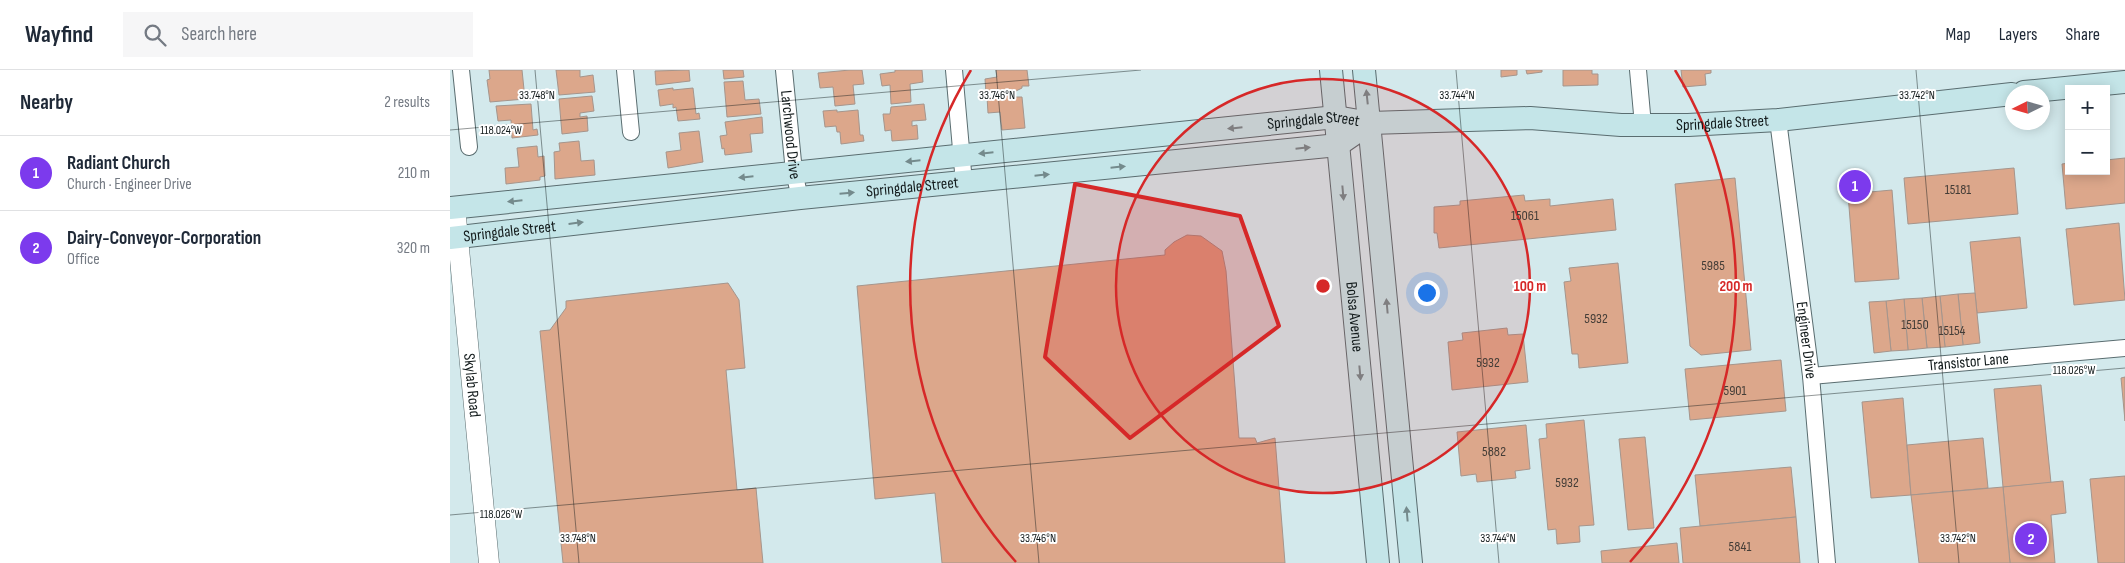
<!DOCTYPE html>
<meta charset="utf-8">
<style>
body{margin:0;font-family:"Sofia Sans Condensed",sans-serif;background:#f6f6f7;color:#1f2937}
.controls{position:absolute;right:15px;top:15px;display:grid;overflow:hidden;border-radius:0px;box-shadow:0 2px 12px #0003}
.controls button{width:45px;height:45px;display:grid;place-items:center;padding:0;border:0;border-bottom:1px solid #e0e1e3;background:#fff;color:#1f2937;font:25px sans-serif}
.compass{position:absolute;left:1555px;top:15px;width:45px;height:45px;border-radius:50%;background:#fff;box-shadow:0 2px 12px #0003;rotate:265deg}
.you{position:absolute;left:976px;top:222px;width:18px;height:18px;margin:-12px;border:4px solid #fff;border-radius:50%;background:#1a73e8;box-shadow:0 0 0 8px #1a73e833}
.badge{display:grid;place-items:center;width:32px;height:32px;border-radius:50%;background:#7c3aed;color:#fff;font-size:16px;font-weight:700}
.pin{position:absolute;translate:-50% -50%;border:2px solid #fff;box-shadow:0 1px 5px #0006}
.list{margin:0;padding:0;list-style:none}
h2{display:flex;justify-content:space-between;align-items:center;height:65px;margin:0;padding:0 20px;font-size:21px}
h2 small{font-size:16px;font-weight:400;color:#747a83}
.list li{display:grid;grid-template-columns:32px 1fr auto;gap:15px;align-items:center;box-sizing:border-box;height:75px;padding:0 20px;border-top:1px solid #e0e1e3}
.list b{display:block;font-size:19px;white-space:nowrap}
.list p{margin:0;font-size:16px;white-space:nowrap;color:#747a83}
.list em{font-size:16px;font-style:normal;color:#747a83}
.icon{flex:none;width:28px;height:28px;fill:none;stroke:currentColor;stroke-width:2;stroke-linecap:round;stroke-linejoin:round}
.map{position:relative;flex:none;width:1675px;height:493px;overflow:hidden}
header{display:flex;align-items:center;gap:30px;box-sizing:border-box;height:70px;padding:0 25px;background:#fff;border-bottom:1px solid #e0e1e3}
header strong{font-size:24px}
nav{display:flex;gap:28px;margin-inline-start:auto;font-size:18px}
.search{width:350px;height:45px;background:#f6f6f7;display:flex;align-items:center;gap:12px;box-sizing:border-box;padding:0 18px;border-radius:0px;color:#747a83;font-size:19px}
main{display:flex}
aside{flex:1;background:#fff}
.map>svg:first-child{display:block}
</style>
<header>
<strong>Wayfind</strong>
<div class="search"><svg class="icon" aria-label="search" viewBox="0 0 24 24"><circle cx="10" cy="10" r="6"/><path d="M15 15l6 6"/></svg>Search here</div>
<nav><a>Map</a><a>Layers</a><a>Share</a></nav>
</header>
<main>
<aside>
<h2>Nearby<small>2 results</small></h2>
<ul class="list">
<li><span class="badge">1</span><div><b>Radiant Church</b><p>Church · Engineer Drive</p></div><em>210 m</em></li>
<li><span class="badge">2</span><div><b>Dairy-Conveyor-Corporation</b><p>Office</p></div><em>320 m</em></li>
</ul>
</aside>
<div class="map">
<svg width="1675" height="493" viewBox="0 0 1675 493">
<rect width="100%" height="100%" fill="#d3e9ec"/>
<!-- building -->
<g fill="#dca78b" stroke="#a5958c">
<path d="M39,0H72L75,29L40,32L37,10L40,9Z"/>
<path d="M106,0H130V7L143,5L145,22L109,25Z"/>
<path d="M239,0L240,11L206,15L205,1Z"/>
<path d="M273,0H293L294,7L274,9Z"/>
<path d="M400,0H412L414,14L403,15L405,34L385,36L383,17L370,18L368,3Z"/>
<path d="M445,0H472L473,12L460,14L461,32L441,34L440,15L432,16L430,4L445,2Z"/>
<path d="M546,0H577L579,16H572V18L566,21L536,24L535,9L547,7Z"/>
<path d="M1051,0H1067V5L1051,7Z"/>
<path d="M1076,0H1092V2L1077,4Z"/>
<path d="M1113,0H1142V4H1148V15L1113,16Z"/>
<path d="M1231,0H1261V3L1255,4L1256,15L1233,17Z"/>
<path d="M293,11L295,30L309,29L311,44L277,47L274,12Z"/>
<path d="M223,18V20L243,18L246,44L249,43L250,49L228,51L226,37L223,38V34L210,36L208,20Z"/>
<path d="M565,25V27H572L575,58L552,60L550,42L538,43L537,27Z"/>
<path d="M142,26L144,41L130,43V47L137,46L138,61L112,64L109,29Z"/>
<path d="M81,34L83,60L87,59L88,65L62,68L61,50L48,51L46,36Z"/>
<path d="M474,34L476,50L462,51V56L467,55L468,69L442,71L441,60L435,61L433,44H440L441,37Z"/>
<path d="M387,40V42L408,40L410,65H413L414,71L391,74L390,62H387L386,56L375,57L373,41Z"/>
<path d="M312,47L313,63L300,64L302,82L275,85L274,78L272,79L270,66L277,65L275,52Z"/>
<path d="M249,61L253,92L218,98L216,82L231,80L229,63Z"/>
<path d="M129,71L131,91L144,90L145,105L105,109L104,82L110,81L109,73Z"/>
<path d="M87,76L88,87L94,86L95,106L90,107V110L56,114L55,98L69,97L67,78Z"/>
<path d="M1675,88V133L1616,139L1612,94L1619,93V101H1656V90Z"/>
<path d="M1564,98L1568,144L1458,154L1454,108Z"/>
<path d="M1285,108L1301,280L1251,285L1240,276L1225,114Z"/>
<path d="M1442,120L1449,209L1405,212L1398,124Z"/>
<path d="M1074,125L1075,131L1100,129V136L1163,129L1166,160L989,178L987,163H984V137L1010,135V131Z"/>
<path d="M1669,153L1675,230L1624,235L1616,159Z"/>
<path d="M737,165L751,166L772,181L776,201L789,368H805L807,373L825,368L835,493H492L485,423L425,429L407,216L715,185V180L724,172Z"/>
<path d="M1570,167L1577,238L1527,243L1520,172Z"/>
<path d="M1168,193L1178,293L1129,298L1128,284H1122L1114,212L1121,211L1119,198Z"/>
<path d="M278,213L289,230L295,298L276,300L287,420L306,418L313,493H113L90,261L100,260L116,238V231Z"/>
<path d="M1525,223L1530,273L1513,275L1508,224Z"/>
<path d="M1508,224L1513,275L1495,277L1490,226Z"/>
<path d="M1490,226L1495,277L1477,278L1472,228Z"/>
<path d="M1472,228L1477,278L1458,280L1454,229Z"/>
<path d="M1454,229L1458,280L1441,281L1436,231Z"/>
<path d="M1436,231L1441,281L1424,283L1419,232Z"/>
<path d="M1057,258L1058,265L1073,264L1078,312L1002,320L998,272L1013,270L1012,263Z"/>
<path d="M1331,290L1336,341L1240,350L1235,299Z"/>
<path d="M1675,307V351L1671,308Z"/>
<path d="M1591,315L1601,413L1553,417L1544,319Z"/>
<path d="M1453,328L1461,425L1421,428L1412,332Z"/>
<path d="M1134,350L1144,455L1129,456L1130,472L1107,474L1106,459L1098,460L1089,369L1097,368L1096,354Z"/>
<path d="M1076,355L1080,399L1065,401L1066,408L1027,412L1026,404L1011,406L1007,362Z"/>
<path d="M1195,367L1204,458L1178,460L1169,369Z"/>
<path d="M1533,368L1538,418L1461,425L1457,375Z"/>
<path d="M1341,397L1346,447L1250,456L1245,405Z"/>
<path d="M1675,406V493H1648L1640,409Z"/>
<path d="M1613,411L1616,443L1601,445L1605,493H1560L1553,417Z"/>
<path d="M1553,417L1560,493H1469L1461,425Z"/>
<path d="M1346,447L1350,493H1233L1230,458Z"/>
<path d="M1227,473L1229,493H1152L1151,481Z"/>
</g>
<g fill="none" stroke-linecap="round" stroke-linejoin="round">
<defs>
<g id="minor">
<path d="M11,0L19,77"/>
<path d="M175,0L181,62"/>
<path id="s1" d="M334,0L344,102L350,128"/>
<path d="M504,0L514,113"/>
<path d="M1188,0L1193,55"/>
<path id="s2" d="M1328,50L1361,306L1377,493"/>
<path id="s3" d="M1361,306L1675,278"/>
</g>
<g id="tertiary">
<path id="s4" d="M5,137L39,493"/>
</g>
<g id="secondary">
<path id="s5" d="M881,0L928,493"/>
<path d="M914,0L961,493"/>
<path d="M1574,22L1675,12"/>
<path id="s6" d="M0,138L886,47L920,53L1080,48L1171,55H1238L1328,50L1562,24"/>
<path id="s7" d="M0,168L350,128L888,75L920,53"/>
</g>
</defs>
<!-- minor casing -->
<use href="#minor" stroke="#5a6d70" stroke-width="18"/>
<!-- tertiary casing -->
<use href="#tertiary" stroke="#5a6d70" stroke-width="21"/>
<!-- secondary casing -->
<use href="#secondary" stroke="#5a6d70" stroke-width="24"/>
<!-- minor -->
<use href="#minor" stroke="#fff" stroke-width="16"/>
<!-- tertiary -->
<use href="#tertiary" stroke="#fff" stroke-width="20"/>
<!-- secondary -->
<use href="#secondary" stroke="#c4e5e8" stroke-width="22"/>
</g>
<!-- one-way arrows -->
<defs><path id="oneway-solid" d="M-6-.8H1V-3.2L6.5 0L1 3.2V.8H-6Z" transform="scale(1.25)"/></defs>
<g fill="#748a8c">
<use href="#oneway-solid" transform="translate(917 27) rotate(-96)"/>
<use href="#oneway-solid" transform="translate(785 58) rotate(174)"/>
<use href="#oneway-solid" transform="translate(853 78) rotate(-6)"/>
<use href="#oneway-solid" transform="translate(536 83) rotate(174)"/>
<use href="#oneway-solid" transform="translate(463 91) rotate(174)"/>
<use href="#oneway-solid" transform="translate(668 97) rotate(-6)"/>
<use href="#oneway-solid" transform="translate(592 105) rotate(-6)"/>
<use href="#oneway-solid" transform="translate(296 107) rotate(174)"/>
<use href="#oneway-solid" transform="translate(397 123) rotate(-5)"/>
<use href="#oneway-solid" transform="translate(893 123) rotate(85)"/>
<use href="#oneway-solid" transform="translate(65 131) rotate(174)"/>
<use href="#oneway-solid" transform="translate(126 153) rotate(-7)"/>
<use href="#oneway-solid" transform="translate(937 236) rotate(-95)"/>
<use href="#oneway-solid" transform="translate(910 303) rotate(85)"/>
<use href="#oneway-solid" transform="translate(957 444) rotate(-95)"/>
</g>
<!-- marked area -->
<path fill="#d62828" fill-opacity="0.2" stroke="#d62828" stroke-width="4" stroke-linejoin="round" d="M625,114L790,146L829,256L680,368L595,287Z"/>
<!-- ticks -->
<path fill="none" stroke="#121a1b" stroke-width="1" stroke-opacity="0.45" d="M85,0L129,493M546,0L589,493M1006,0L1049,493M1466,0L1509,493M0,60L691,0M0,445L1675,298"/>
<!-- distance rings -->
<circle cx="873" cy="216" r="207" fill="#d62828" fill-opacity=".12"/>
<g fill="none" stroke="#d62828" stroke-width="2.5">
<circle cx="873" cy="216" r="207"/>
<path d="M566 492A413 413 0 0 1 521 0M1225 0A413 413 0 0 1 1180 492"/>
</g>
<g text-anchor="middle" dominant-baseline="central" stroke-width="4" stroke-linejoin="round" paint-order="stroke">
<!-- number labels -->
<g font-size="14" fill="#443d37">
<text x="1508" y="119">15181</text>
<text x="1075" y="145">15061</text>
<text x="1263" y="195">5985</text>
<text x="1146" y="248">5932</text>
<text x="1465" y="254">15150</text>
<text x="1502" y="260">15154</text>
<text x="1038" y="292">5932</text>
<text x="1285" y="320">5901</text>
<text x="1044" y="381">5882</text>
<text x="1117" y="412">5932</text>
<text x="1290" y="476">5841</text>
</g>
<!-- street labels -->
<g font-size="16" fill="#121a1b" stroke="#fff">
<text stroke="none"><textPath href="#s6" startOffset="1278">Springdale Street</textPath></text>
<text stroke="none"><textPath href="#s6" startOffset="868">Springdale Street</textPath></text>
<text stroke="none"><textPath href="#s1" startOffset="65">Larchwood Drive</textPath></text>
<text stroke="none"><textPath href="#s7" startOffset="465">Springdale Street</textPath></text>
<text stroke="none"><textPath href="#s7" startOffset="60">Springdale Street</textPath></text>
<text stroke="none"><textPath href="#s5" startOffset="248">Bolsa Avenue</textPath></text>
<text stroke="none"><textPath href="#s2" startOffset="222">Engineer Drive</textPath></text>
<text stroke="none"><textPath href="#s3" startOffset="158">Transistor Lane</textPath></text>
<text stroke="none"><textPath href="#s4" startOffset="179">Skylab Road</textPath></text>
</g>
</g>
<g font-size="12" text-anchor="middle" fill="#121a1b" stroke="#fff" stroke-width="4" stroke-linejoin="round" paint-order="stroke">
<text x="87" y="29">33.748°N</text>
<text x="547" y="29">33.746°N</text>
<text x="1007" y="29">33.744°N</text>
<text x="1467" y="29">33.742°N</text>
<text x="51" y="64">118.024°W</text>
<text x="1624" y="304">118.026°W</text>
<text x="51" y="448">118.026°W</text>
<text x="128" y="472">33.748°N</text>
<text x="588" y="472">33.746°N</text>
<text x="1048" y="472">33.744°N</text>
<text x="1508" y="472">33.742°N</text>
</g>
<circle cx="873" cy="216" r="8" fill="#d62828" stroke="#fff" stroke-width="2.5"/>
<g font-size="15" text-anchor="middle" font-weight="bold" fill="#d62828" stroke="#fff" stroke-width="4" stroke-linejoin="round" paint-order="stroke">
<text x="1080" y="221">100 m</text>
<text x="1286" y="221">200 m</text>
</g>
</svg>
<div class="controls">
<button>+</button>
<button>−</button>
</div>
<svg class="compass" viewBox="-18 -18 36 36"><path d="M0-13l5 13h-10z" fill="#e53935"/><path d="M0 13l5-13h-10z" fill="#747a83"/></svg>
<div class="you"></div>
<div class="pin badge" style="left:1405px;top:116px">1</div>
<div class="pin badge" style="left:1581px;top:469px">2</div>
</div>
</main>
